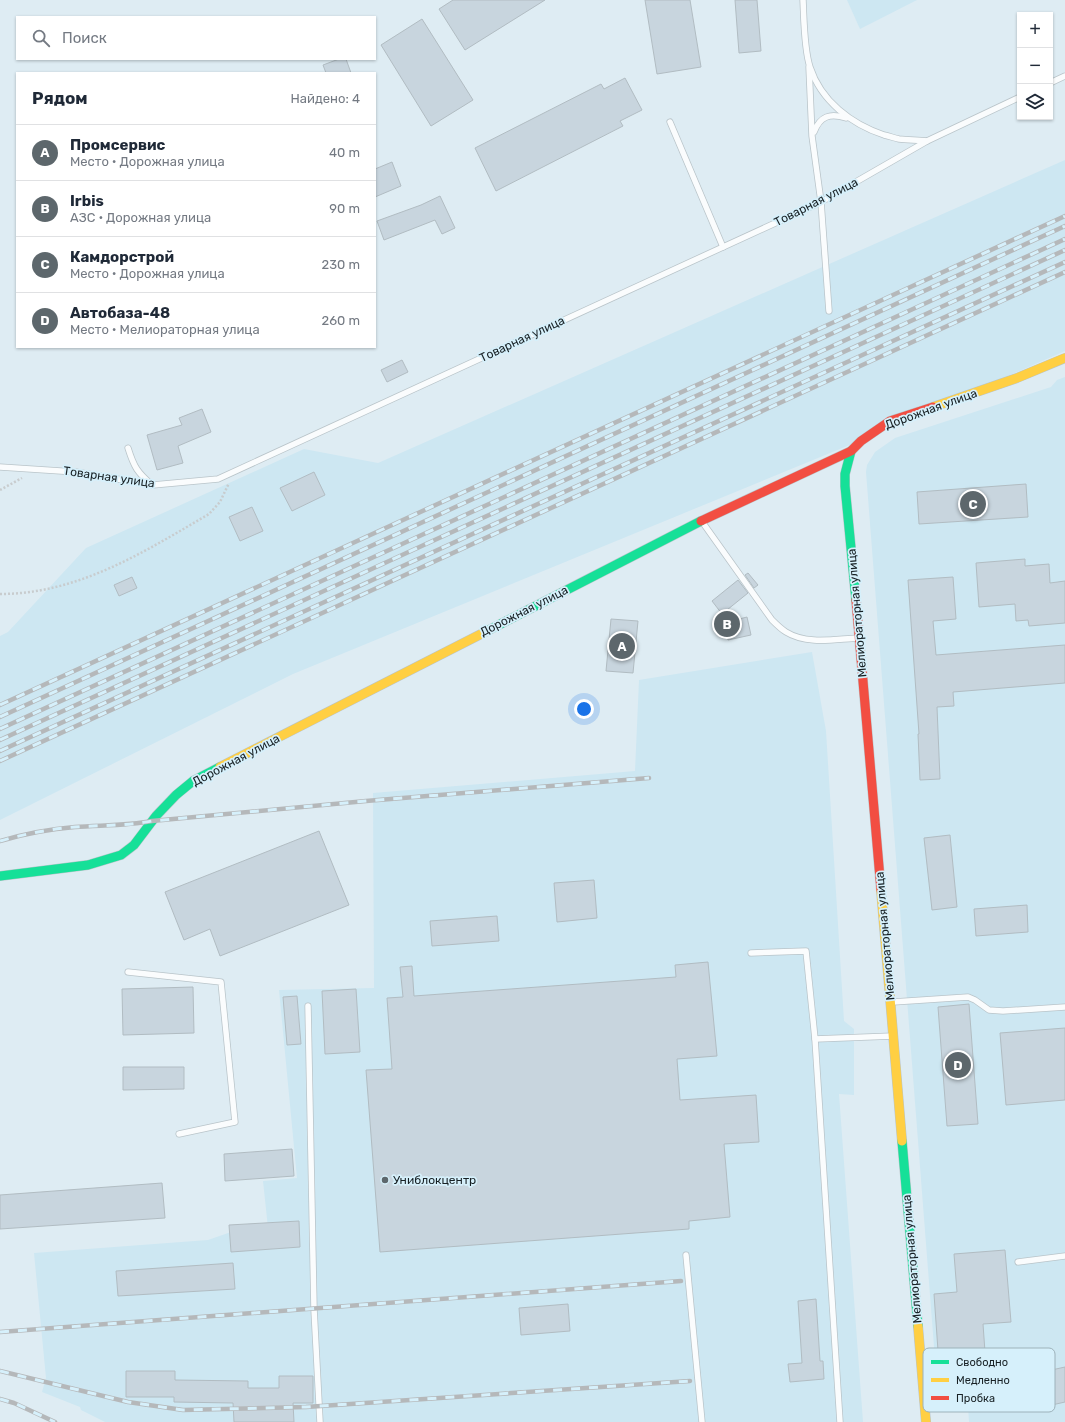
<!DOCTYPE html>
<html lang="ru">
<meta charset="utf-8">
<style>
body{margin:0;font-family:Rubik,sans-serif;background:#f2f2f3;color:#1f2937}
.controls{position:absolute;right:12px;top:12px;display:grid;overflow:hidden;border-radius:0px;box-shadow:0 1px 3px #0004}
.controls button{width:36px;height:36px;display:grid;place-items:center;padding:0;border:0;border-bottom:1px solid #e0e1e3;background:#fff;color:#1f2937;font:20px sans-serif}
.you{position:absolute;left:584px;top:709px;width:14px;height:14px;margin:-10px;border:3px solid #fff;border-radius:50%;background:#1a73e8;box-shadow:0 0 0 6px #1a73e833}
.badge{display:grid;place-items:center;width:26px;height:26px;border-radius:50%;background:#5d676c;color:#fff;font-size:13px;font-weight:700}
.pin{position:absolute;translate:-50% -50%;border:2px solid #fff;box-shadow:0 1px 4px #0006}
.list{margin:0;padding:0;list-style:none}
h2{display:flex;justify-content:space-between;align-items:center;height:52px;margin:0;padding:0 16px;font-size:17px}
h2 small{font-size:13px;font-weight:400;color:#747a83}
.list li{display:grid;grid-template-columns:26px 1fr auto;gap:12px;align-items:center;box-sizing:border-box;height:56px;padding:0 16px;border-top:1px solid #e0e1e3}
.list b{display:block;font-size:15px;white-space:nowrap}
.list p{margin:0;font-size:13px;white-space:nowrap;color:#747a83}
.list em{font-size:13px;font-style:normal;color:#747a83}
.icon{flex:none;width:22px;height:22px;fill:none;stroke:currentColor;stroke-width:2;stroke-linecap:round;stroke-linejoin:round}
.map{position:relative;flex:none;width:1065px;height:1422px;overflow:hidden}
.search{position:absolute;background:#fff;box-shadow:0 1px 3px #0004;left:16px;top:16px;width:360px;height:44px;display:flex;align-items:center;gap:10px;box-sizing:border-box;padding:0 14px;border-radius:0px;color:#747a83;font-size:15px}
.panel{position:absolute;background:#fff;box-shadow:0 1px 3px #0004;left:16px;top:72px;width:360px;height:276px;border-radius:0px}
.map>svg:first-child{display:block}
</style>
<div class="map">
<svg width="1065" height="1422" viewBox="0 0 1065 1422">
<rect width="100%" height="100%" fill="#deecf3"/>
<!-- built -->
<g fill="#cde7f2">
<path d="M847,0H917L860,29Z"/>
<path d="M1065,160V351L852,444L293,674L0,820V636L8,632L86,548L304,449L378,463Z"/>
<path d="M1065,377V1422H969L968,1406L950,1408L949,1396L938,1398L866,472L867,465L875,452L895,438L1051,387L1057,380Z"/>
<path d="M812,652L826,731L844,1021L854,1029V1095L839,1094L863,1422H105L81,1410L80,1407L42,1392L46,1378L34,1253L208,1240L231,1232L268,1228L263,1181L297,1178L279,990L374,988L373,793L635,771L639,680Z"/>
</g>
<!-- building -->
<g fill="#c8d5de" stroke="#b1bcc2">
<path d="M453,0H545L465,50L439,9Z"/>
<path d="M645,0H690L701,67L657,74Z"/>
<path d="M735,0H757L761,51L739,53Z"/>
<path d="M422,19L473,100L431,126L381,45Z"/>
<path d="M339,59H346L351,73H326L323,65Z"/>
<path d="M625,78L642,110L620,121L623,126L496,191L475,148L601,84L604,89Z"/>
<path d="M392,162L401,186L375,197V169Z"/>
<path d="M440,196L455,228L442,234L435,220L384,240L377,221L421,205Z"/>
<path d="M402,360L408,372L387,382L381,370Z"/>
<path d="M202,409L211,432L178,446L183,463L157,470L147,435L182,425L179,418Z"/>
<path d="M314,472L325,495L292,511L280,488Z"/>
<path d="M1026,484L1028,517L919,524L917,492Z"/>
<path d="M252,507L263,531L240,541L229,517Z"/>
<path d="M1025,559V566L1049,564L1050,583L1065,581V623L1029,626L1028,620L1016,621L1015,604L979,607L976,563Z"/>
<path d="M748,573L758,585L754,588L745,575Z"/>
<path d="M132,577L137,588L119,596L114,585Z"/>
<path d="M953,577L956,619L933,621L936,655L1065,645V683L953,692L954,706L937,707L940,779L920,780L918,734H919L908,580Z"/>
<path d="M738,580L748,593L722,614L712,601Z"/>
<path d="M747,617L751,635L728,640L724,623Z"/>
<path d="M611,619L638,621L633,673L606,671Z"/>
<path d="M319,831L349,905L220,956L210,929L184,940L165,892Z"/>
<path d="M950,835L957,907L932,910L924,838Z"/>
<path d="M594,880L597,918L557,922L554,883Z"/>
<path d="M1027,905L1028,932L976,936L974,909Z"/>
<path d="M497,916L499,941L432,946L430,921Z"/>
<path d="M708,962L717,1056L677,1059L680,1100L756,1095L759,1142L724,1144L730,1217L689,1221V1229L380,1252L366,1070L392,1069L387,998L403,997L400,967L412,966L414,996L676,977L675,965Z"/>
<path d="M193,987L194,1033L123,1035L122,989Z"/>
<path d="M356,989L360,1052L325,1054L322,991Z"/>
<path d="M297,996L301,1044L287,1045L283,997Z"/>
<path d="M969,1004L978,1124L947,1126L938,1007Z"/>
<path d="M1065,1028V1100L1006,1105L1000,1033Z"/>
<path d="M123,1067H184V1089L123,1090Z"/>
<path d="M292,1149L294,1176L225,1181L224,1154Z"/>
<path d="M162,1183L165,1218L0,1229V1195Z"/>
<path d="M299,1221L300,1247L231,1252L229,1225Z"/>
<path d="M1005,1250L1011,1322L983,1324L987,1380L1038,1373L1065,1367V1402L1043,1407L1042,1398L989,1405V1407L966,1409L964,1391L941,1393L934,1294L957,1292L954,1254Z"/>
<path d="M233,1263L235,1289L118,1296L116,1271Z"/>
<path d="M816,1299L820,1361H823L824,1379L790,1382L788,1364L802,1363L798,1301Z"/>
<path d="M568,1304L570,1331L521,1335L519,1308Z"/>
<path d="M126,1371H175V1380L248,1381V1388H279V1376H313V1403H293L294,1422H234L233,1403L174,1402V1397H126Z"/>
</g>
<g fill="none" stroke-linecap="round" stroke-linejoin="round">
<defs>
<g id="lane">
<path d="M803,0C804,20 804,49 810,67C821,101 851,124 884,135C889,136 894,138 899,139C908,140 917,140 927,141"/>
<path d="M809,67L812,136L821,202L829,311"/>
<path d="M1050,83L1065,76"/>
<path d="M670,122L723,247"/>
<path d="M814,132C820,116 830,113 846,118"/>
<path d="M128,448C134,467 137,472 152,485"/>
<path d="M0,467L76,472L153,485L218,479L821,202L927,141L1020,97"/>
<path d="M703,523L772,620C776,624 781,629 786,632C807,645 835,639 858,638"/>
<path d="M751,953L806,951L815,1039L893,1036"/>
<path d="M128,972L221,982L235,1122L179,1134"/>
<path d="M893,1002L968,997L975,1000L989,1010L1003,1011L1065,1007"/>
<path d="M308,1006L314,1309L320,1422"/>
<path d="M815,1039L840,1422"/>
<path d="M686,1255L702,1422"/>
<path d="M1018,1262L1065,1256"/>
</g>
<g id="fast">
<path d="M851,451L845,474V486L856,600"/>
<path d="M487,631L701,521"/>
<path d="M0,876L88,865L121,855L134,845L156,816L176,795L193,781L220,767"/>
<path d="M902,1141L918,1326"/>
</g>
<g id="slow">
<path d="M933,407L1017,378L1065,358"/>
<path d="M220,767L487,631"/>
<path d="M881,890L902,1141"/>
<path d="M918,1326L926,1422"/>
</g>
<g id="jam">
<path d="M701,521L851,451L861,441L890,421L933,407"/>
<path d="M856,600L881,890"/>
</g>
</defs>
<!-- lane casing -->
<use href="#lane" stroke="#b9c4c9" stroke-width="7"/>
<!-- fast casing -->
<use href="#fast" stroke="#b9c4c9" stroke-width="10"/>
<!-- slow casing -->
<use href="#slow" stroke="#b9c4c9" stroke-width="10"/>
<!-- jam casing -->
<use href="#jam" stroke="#b9c4c9" stroke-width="10"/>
<!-- path -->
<g stroke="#c8ccce" stroke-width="2.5" stroke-dasharray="2 2" stroke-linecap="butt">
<path d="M0,490L22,478"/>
<path d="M0,594C78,594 144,552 209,514L220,502L229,483"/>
</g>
<!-- lane -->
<use href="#lane" stroke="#fafcfd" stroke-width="5.5"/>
<!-- fast -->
<use href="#fast" stroke="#16e098" stroke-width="9"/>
<!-- slow -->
<use href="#slow" stroke="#ffcf43" stroke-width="9"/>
<!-- jam -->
<use href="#jam" stroke="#f24e42" stroke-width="9"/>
<defs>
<g id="rail">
<path d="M0,705L1065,216"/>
<path d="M0,717L1065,226"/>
<path d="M0,729L1065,239"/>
<path d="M0,740L1065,250"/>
<path d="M0,751L1065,262"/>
<path d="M0,761L1065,272"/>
<path d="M0,841C24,834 50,829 75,827C101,825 126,826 152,821L366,801L649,778"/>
<path d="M0,1332L681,1281"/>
<path d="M0,1371L128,1402L183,1410L306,1407L690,1381"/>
<path d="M0,1399L14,1403L55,1422"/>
</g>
</defs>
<!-- rail casing -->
<use href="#rail" stroke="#b5b8ba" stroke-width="4.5"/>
<!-- rail -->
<use href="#rail" stroke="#d6f0fb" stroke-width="3" stroke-dasharray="9" stroke-linecap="butt"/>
</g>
<!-- markers -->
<circle fill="#5d676c" stroke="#d6f0fb" stroke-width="1.5" cx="385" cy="1180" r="4"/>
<g text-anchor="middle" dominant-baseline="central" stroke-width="3.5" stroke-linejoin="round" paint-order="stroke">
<!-- street labels -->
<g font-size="12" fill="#172024" stroke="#d6f0fb">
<text transform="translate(816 202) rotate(-27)">Товарная улица</text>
<text transform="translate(522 339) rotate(-25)">Товарная улица</text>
<text transform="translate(931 409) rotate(-20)">Дорожная улица</text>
<text transform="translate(109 477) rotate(8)">Товарная улица</text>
<text transform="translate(524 611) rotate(-27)">Дорожная улица</text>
<text transform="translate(857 613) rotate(-95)">Мелиораторная улица</text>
<text transform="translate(236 760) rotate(-28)">Дорожная улица</text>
<text transform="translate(885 936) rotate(-95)">Мелиораторная улица</text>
<text transform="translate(912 1259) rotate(-95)">Мелиораторная улица</text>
</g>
<!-- poi labels -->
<g font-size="12" fill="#172024" stroke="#d6f0fb" text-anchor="start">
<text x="393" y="1180">Униблокцентр</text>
</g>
</g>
<!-- legend -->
<rect x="923" y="1348" width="132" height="64" rx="6" fill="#d6f0fb" stroke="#9db2ba" stroke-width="1"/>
<rect x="931" y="1360" width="18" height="4" fill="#16e098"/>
<rect x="931" y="1378" width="18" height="4" fill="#ffcf43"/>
<rect x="931" y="1396" width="18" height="4" fill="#f24e42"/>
<g font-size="11" fill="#172024">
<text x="956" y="1366">Свободно</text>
<text x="956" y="1384">Медленно</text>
<text x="956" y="1402">Пробка</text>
</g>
</svg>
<div class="controls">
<button>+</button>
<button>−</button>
<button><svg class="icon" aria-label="layers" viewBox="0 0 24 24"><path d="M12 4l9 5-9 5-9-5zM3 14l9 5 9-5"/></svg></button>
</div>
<div class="you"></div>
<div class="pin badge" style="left:622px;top:646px">A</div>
<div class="pin badge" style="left:727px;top:624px">B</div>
<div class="pin badge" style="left:973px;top:504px">C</div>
<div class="pin badge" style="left:958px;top:1065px">D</div>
<div class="search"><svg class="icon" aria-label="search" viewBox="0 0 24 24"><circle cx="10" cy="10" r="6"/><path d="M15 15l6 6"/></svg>Поиск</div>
<section class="panel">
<h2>Рядом<small>Найдено: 4</small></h2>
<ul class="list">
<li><span class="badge">A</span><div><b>Промсервис</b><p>Место · Дорожная улица</p></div><em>40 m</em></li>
<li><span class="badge">B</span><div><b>Irbis</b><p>АЗС · Дорожная улица</p></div><em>90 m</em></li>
<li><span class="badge">C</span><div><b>Камдорстрой</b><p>Место · Дорожная улица</p></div><em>230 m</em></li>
<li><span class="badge">D</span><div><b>Автобаза-48</b><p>Место · Мелиораторная улица</p></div><em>260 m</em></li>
</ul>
</section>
</div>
